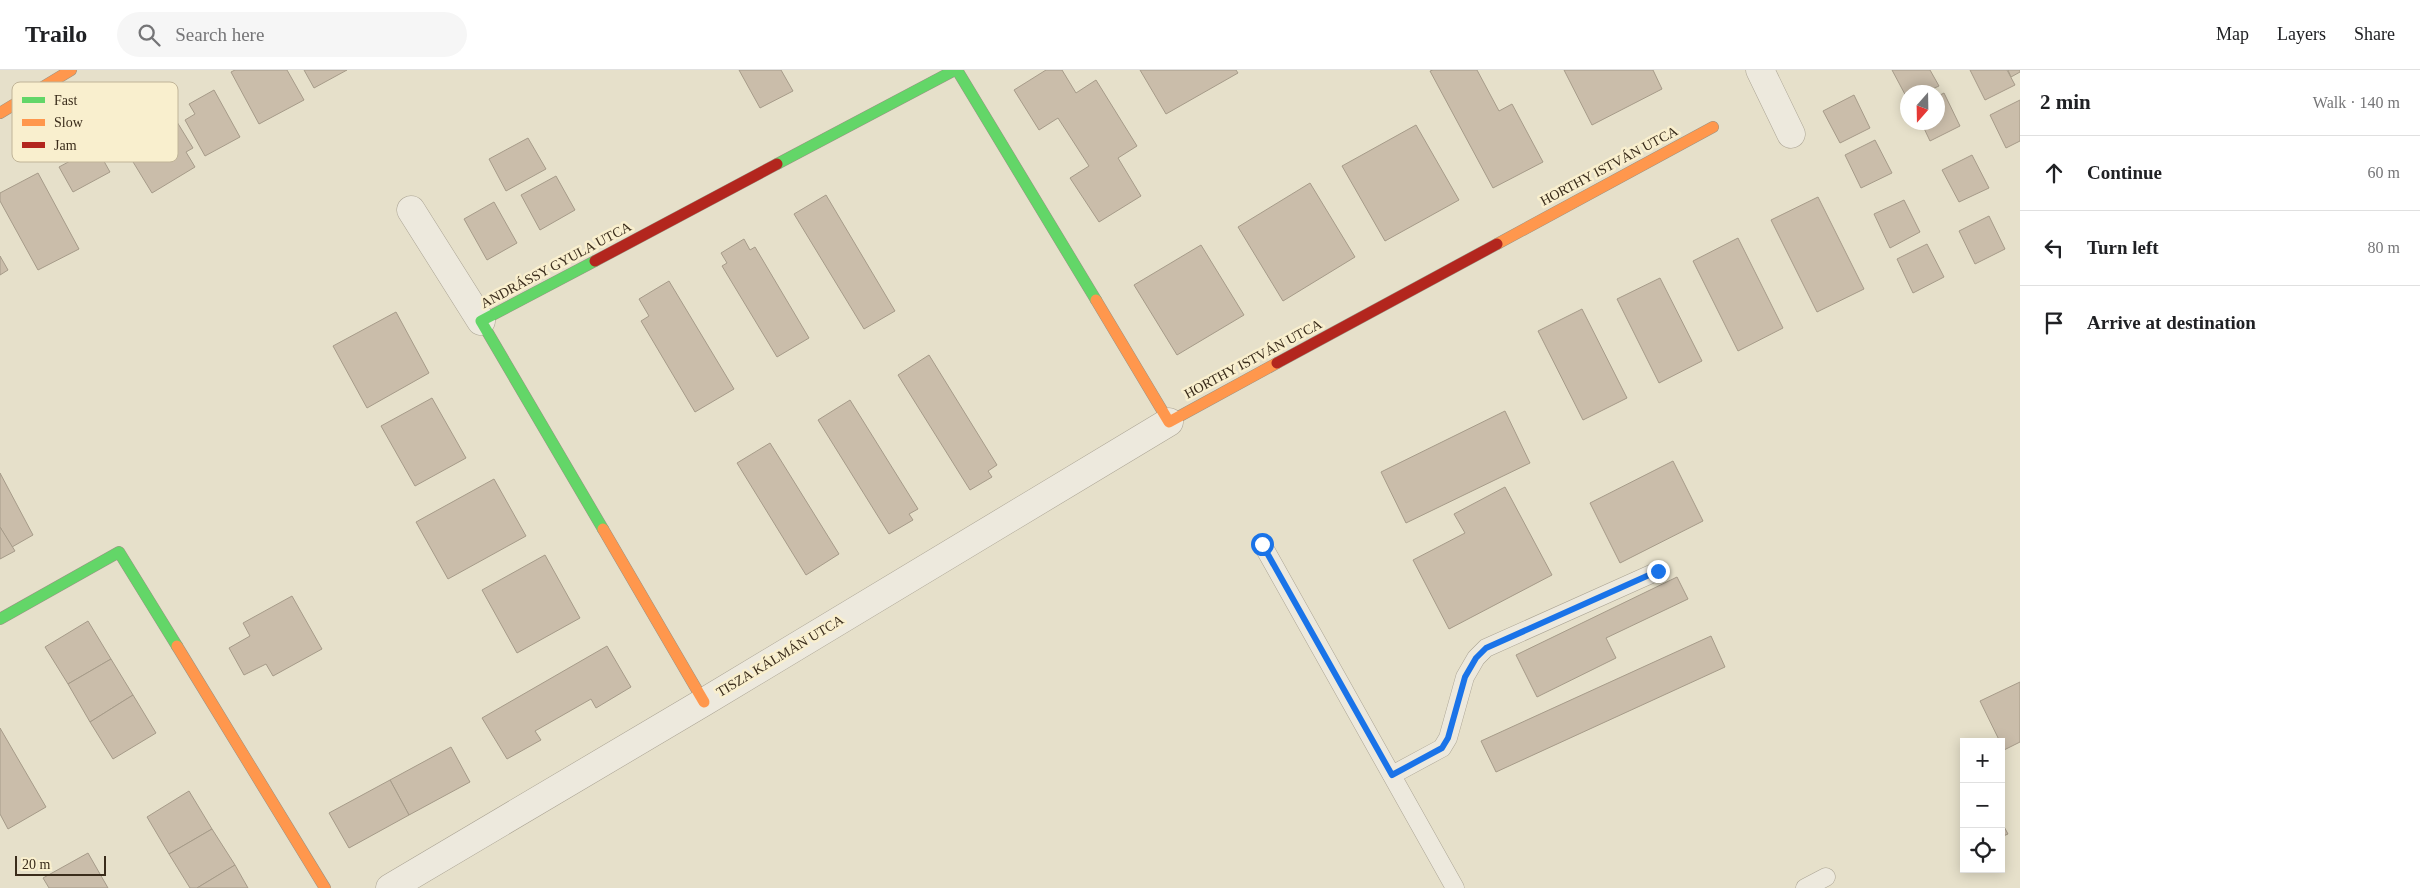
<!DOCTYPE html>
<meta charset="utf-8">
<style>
body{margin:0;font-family:"Times New Roman",serif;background:#f6f6f6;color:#202124}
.controls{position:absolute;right:15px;bottom:15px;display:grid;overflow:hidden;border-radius:0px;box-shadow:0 2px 12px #0003}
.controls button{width:45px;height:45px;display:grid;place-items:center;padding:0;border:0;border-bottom:1px solid #e0e0e0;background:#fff;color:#202124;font:25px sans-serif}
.compass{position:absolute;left:1900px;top:15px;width:45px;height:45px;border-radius:50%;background:#fff;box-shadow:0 2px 12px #0003;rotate:200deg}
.scale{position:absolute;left:15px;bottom:12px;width:91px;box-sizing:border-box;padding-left:5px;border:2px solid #3a2c1b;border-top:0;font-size:14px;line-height:18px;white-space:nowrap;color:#3a2c1b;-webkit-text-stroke:4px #f9efce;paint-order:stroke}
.stop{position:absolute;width:15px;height:15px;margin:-11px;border:4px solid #1a73e8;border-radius:50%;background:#fff}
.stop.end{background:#1a73e8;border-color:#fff;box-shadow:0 1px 5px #0008}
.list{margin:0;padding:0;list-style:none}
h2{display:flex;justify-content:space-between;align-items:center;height:65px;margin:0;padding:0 20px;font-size:21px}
h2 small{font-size:16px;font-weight:400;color:#757577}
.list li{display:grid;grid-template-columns:32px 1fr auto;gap:15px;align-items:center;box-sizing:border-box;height:75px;padding:0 20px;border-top:1px solid #e0e0e0}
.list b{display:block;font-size:19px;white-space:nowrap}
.list em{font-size:16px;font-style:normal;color:#757577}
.icon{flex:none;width:28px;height:28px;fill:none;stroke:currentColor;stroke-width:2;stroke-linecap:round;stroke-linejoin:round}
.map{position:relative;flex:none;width:2020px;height:818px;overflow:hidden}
header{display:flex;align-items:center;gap:30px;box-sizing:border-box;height:70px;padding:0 25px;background:#fff;border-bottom:1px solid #e0e0e0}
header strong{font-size:24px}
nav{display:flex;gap:28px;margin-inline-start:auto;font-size:18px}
.search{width:350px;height:45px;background:#f6f6f6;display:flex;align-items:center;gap:12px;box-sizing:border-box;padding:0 18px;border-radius:28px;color:#757577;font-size:19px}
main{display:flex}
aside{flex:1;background:#fff}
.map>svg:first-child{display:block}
</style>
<header>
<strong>Trailo</strong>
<div class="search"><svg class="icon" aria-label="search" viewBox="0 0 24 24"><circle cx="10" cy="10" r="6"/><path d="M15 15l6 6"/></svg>Search here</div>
<nav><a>Map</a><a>Layers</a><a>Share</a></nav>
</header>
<main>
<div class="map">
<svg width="2020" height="818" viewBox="0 0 2020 818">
<rect width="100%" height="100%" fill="#e6e0ca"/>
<!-- building -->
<g fill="#cabdaa" stroke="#a69b89">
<path d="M235,0H287L304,30L259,54L231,2Z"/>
<path d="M304,0H347L314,18Z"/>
<path d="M739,0H781L793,21L760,38Z"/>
<path d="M1046,0H1062L1076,23L1096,10L1137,76L1118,88L1141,126L1099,152L1070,108L1089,96L1058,48L1039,60L1014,20Z"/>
<path d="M1140,0H1236L1238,3L1166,44Z"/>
<path d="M1433,0H1477L1499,41L1512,34L1543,92L1493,118L1430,1Z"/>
<path d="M1564,0H1653L1662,19L1592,55Z"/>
<path d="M1892,0H1930L1939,16L1926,22H1908V30Z"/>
<path d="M1970,0H2007L2015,15L1985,30Z"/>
<path d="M2008,0H2020V2L2011,7Z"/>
<path d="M214,20L240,67L205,86L185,50L195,44L189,34Z"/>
<path d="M1944,23L1960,56L1930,71L1921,52H1938V26Z"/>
<path d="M1854,25L1870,58L1840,73L1823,41Z"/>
<path d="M2020,30V71L2006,78L1990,45Z"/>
<path d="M159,40L169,57L177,52L193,78L186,82L195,97L152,123L116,64Z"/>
<path d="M1416,55L1459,130L1385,171L1342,96Z"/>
<path d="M528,68L546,99L506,121L489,89Z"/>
<path d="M1875,70L1892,103L1861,118L1845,85Z"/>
<path d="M96,77L110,102L73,122L59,97Z"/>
<path d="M1972,85L1989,118L1959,132L1942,100Z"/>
<path d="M38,103L79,179L38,200L0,131V123Z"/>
<path d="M556,106L575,140L540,160L521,125Z"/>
<path d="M1310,113L1355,187L1283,231L1238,157Z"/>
<path d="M826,125L895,241L864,259L794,144Z"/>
<path d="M1818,127L1864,219L1817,242L1771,150Z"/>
<path d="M1904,130L1920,162L1890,178L1874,144Z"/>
<path d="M494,132L517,173L487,190L464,149Z"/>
<path d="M1989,146L2005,179L1975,194L1959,161Z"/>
<path d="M1738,168L1783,258L1738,281L1693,191Z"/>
<path d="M744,169L750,180L755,177L809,268L777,287L722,196L727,193L721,183Z"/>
<path d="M1927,174L1944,207L1913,223L1897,189Z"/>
<path d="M1201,175L1244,245L1177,285L1134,215Z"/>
<path d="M0,186L8,200L0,205Z"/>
<path d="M1660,208L1702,291L1659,313L1617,229Z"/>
<path d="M669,211L734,319L695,342L641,251L649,246L639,229Z"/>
<path d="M1582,239L1627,328L1583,350L1538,261Z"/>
<path d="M396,242L429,303L367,338L333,276Z"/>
<path d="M929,285L997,395L988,401L992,407L970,420L898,305Z"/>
<path d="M432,328L466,388L415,416L381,356Z"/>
<path d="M850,330L918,439L909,444L913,450L889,464L818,350Z"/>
<path d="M1505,341L1530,393L1406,453L1381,402Z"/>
<path d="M770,373L839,484L806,505L737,393Z"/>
<path d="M1673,391L1703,451L1620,493L1590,433Z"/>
<path d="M0,403L33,465L12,477L0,457Z"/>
<path d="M494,409L526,466L448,509L416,452Z"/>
<path d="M1505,417L1552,505L1449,559L1413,490L1465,463L1454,444Z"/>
<path d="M0,457L15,481L0,489Z"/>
<path d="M545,485L580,548L517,583L482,520Z"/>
<path d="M1677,507L1688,529L1606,568L1616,588L1537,627L1516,585Z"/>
<path d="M292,526L322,579L273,606L266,594L244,605L229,578L250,566L243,553Z"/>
<path d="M88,551L111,589L68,614L45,577Z"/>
<path d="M1711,566L1725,597L1496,702L1481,671Z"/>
<path d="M607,576L631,617L596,638L591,629L535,661L541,670L507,689L482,648Z"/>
<path d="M111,589L133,625L90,652L68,614Z"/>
<path d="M2020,612V672L2004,680L1980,631Z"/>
<path d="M133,625L156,663L113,689L90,652Z"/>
<path d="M0,658L46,737L8,759L0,744Z"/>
<path d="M451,677L470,712L409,745L390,710Z"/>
<path d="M390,710L409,745L349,778L329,743Z"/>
<path d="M189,721L212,759L169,784L147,747Z"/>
<path d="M2001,751L2008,764L2001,767Z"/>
<path d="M212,759L235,795L197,818H190L169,784Z"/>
<path d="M88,783L108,818H49L43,808Z"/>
<path d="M235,795L248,818H197Z"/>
</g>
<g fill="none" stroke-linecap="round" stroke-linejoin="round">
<defs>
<g id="lane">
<path d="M1262,474L1455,818"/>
<path d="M1392,705L1442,678L1448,668L1465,607L1476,588L1486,578L1658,501"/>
<path d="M1805,818L1826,807"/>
</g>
<g id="street">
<path d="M1760,0L1791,64"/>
<path d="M411,140L481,251"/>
<path d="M390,818L704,632L1169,352"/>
</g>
<g id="fast">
<path d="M957,0L1096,230"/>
<path d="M777,94L955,0"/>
<path d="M595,191L481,251L603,459"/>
<path d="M0,549L119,482L177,576"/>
</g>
<g id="slow">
<path d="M0,43L71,0"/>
<path d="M1497,174L1713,57"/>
<path d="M1096,230L1169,352L1277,293"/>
<path d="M603,459L704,632"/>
<path d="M177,576L325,818"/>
</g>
<g id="jam">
<path d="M595,191L777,94"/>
<path d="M1277,293L1497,174"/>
</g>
</defs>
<!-- lane casing -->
<use href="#lane" stroke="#aba494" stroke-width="19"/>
<!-- street casing -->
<use href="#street" stroke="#aba494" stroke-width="29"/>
<!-- fast casing -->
<use href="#fast" stroke="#9a9384" stroke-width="12"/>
<!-- slow casing -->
<use href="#slow" stroke="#9a9384" stroke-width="12"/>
<!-- jam casing -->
<use href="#jam" stroke="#9a9384" stroke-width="12"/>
<!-- lane -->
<use href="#lane" stroke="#ede9dd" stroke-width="18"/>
<!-- street -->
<use href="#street" stroke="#ede9dd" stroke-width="28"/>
<!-- fast -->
<use href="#fast" stroke="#63d668" stroke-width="11"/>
<!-- slow -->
<use href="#slow" stroke="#ff974d" stroke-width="11"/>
<!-- jam -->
<use href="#jam" stroke="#b3261e" stroke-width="11"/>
</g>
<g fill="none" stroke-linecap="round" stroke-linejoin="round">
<!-- route -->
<path stroke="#1a73e8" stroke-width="6" d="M1262,474L1392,705L1442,678L1448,668L1465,607L1476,588L1486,578L1658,501"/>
</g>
<g text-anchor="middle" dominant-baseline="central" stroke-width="5" stroke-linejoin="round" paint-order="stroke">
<!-- street labels -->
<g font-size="14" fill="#3a2c1b" stroke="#f9efce">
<text transform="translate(1609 96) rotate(-28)">HORTHY ISTVÁN UTCA</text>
<text transform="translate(556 195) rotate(-28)">ANDRÁSSY GYULA UTCA</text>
<text transform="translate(1253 289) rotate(-28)">HORTHY ISTVÁN UTCA</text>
<text transform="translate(780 586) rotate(-31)">TISZA KÁLMÁN UTCA</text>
</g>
</g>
<!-- legend -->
<rect x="12" y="12" width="166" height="80" rx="8" fill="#f9efce" stroke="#c0b498" stroke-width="1"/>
<rect x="22" y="27" width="23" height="6" fill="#63d668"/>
<rect x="22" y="49" width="23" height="7" fill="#ff974d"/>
<rect x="22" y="72" width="23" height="6" fill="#b3261e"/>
<g font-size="14" fill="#3a2c1b">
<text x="54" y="35">Fast</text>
<text x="54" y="57">Slow</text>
<text x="54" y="80">Jam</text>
</g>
</svg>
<div class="controls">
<button>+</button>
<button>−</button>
<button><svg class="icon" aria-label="locate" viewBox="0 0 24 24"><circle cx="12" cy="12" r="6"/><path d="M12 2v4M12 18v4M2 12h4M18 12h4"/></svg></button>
</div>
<svg class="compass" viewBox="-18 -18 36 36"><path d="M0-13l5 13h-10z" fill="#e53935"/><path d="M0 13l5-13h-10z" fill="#757577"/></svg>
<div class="scale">20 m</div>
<div class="stop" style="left:1262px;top:474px"></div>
<div class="stop end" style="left:1658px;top:501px"></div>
</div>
<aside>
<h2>2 min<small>Walk · 140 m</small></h2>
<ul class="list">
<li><svg class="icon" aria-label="ahead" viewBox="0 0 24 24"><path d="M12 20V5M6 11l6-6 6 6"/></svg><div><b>Continue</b></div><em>60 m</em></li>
<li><svg class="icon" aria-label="left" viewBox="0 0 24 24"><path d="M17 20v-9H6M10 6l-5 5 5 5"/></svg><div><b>Turn left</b></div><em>80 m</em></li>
<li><svg class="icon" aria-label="arrive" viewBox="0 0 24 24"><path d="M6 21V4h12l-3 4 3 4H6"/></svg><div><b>Arrive at destination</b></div></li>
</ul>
</aside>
</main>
